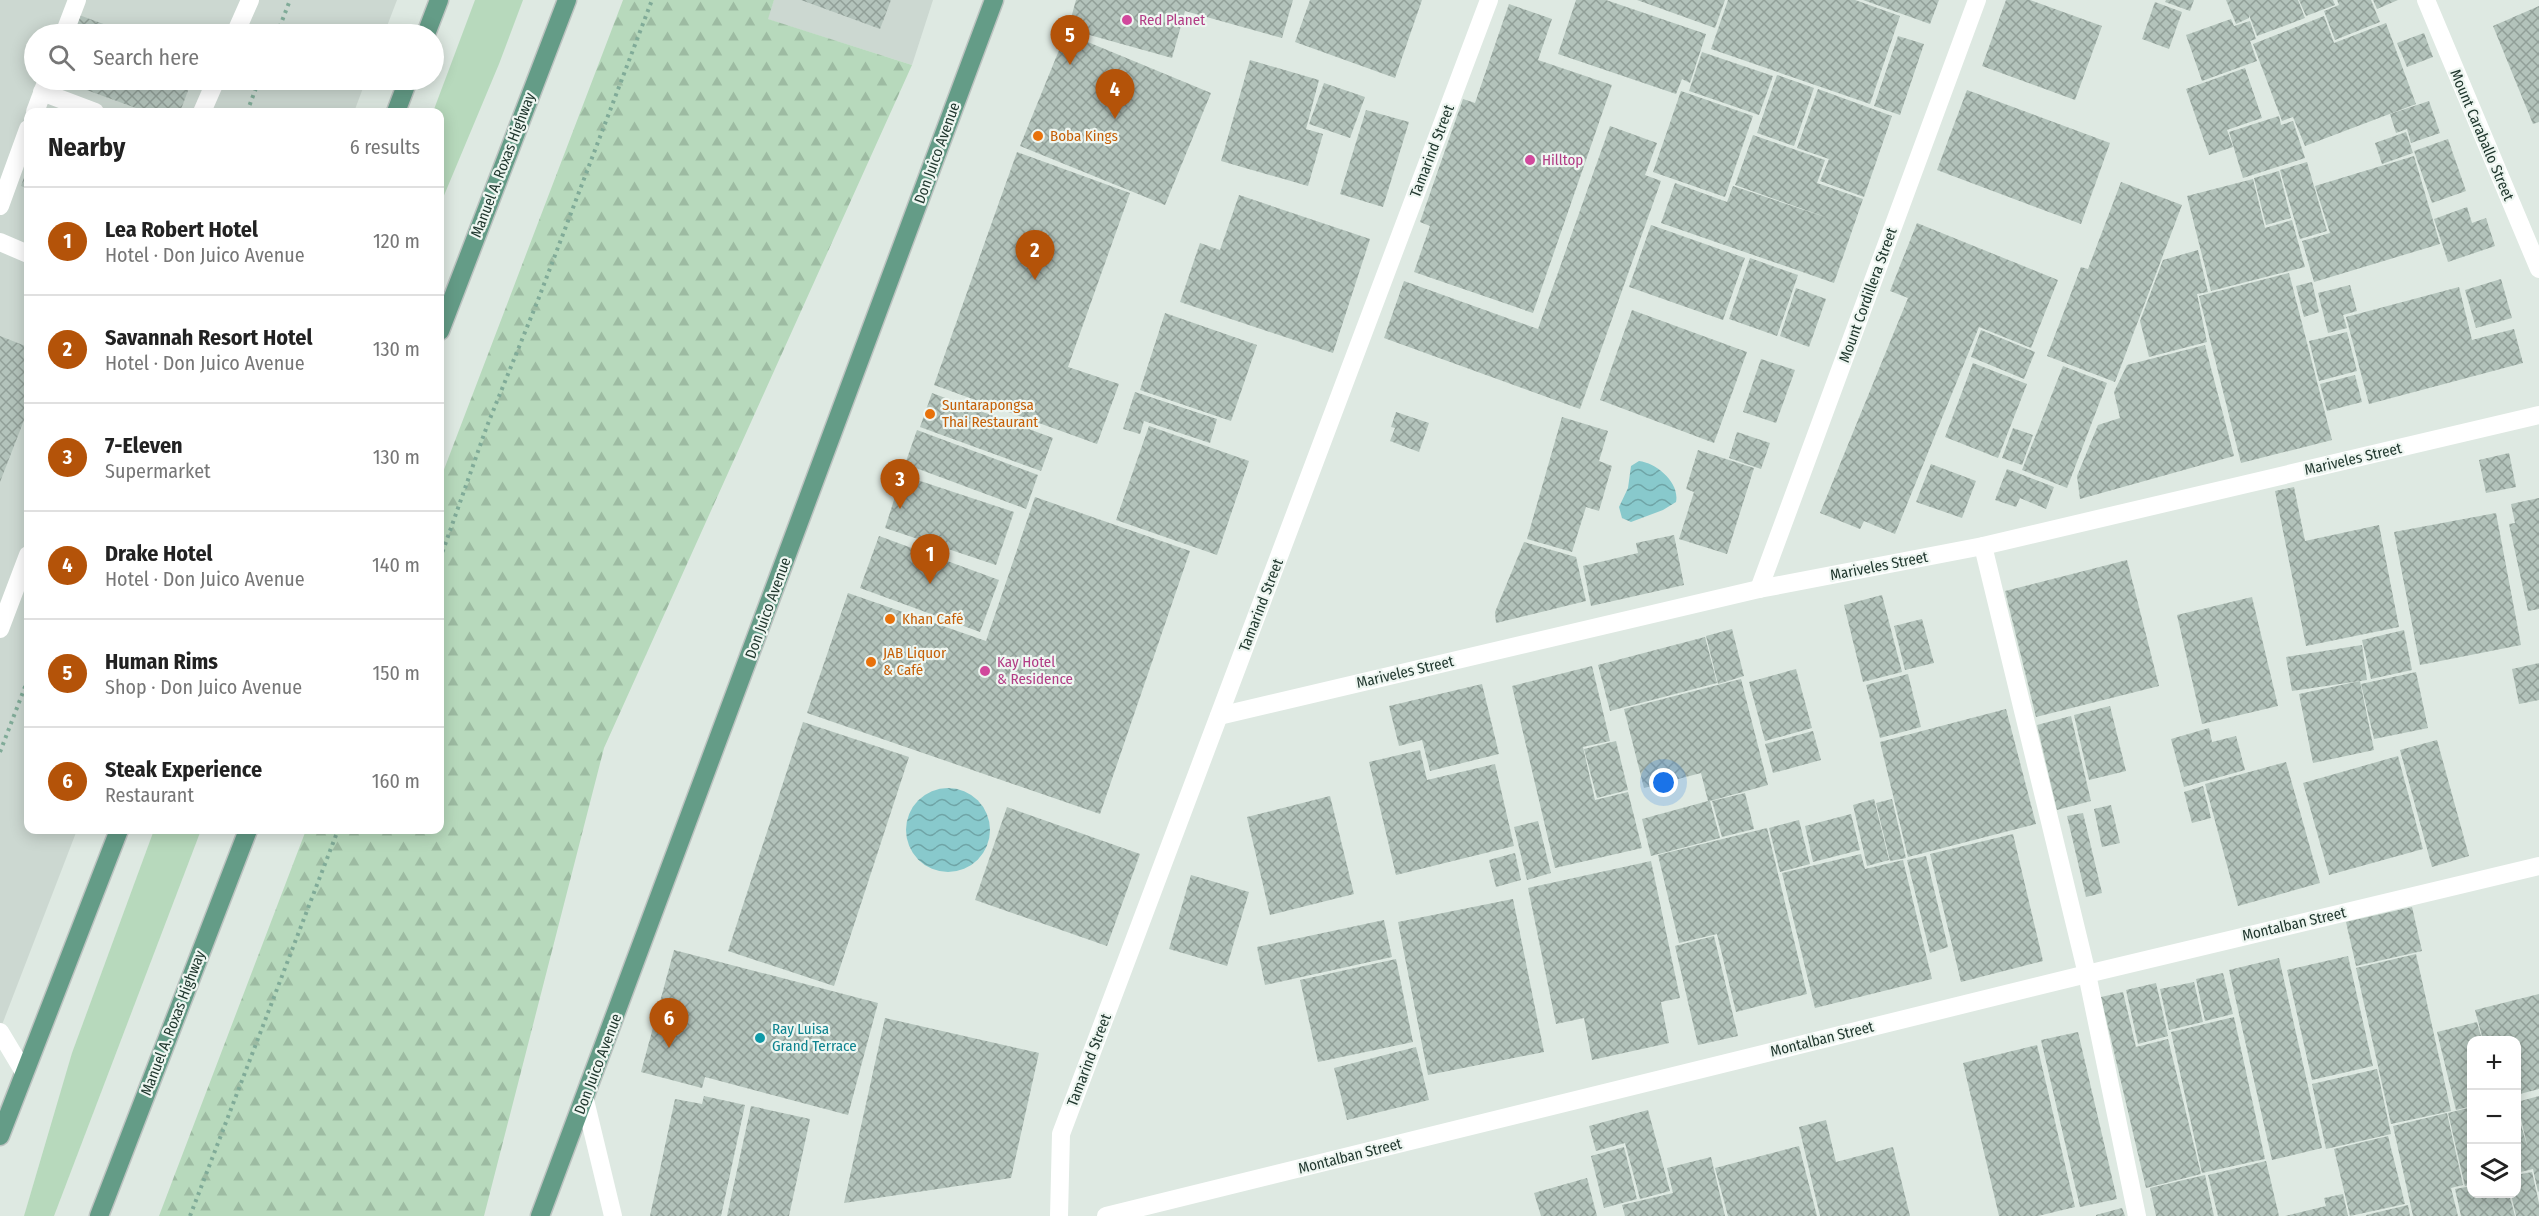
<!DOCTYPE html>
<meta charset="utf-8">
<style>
body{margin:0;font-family:"Fira Sans Condensed",sans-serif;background:#f6f6f6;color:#222}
.controls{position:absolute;right:18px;bottom:18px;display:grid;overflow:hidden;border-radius:12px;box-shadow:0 3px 15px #0003}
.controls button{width:54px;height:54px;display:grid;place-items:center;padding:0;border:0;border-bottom:2px solid #e0e0e0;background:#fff;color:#222;font:30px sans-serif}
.you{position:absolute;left:1664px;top:783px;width:21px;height:21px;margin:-15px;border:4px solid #fff;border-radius:50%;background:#1a73e8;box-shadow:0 0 0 9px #1a73e833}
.badge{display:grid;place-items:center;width:39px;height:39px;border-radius:50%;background:#b45309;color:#fff;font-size:20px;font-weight:700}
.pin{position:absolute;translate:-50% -50px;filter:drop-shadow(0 2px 3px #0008)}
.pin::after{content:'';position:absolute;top:32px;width:21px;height:18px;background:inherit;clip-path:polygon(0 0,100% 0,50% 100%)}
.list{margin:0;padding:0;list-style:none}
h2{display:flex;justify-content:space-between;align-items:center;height:78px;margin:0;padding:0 24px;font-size:26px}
h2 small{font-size:20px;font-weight:400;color:#767676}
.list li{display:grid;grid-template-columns:39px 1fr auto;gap:18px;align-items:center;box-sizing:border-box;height:108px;padding:0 24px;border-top:2px solid #e0e0e0}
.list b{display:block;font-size:22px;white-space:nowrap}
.list p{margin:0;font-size:20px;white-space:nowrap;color:#767676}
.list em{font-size:20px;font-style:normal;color:#767676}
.icon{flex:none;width:33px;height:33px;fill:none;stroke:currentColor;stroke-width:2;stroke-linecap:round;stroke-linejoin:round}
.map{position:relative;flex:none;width:2539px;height:1216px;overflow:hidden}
.search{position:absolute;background:#fff;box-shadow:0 3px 15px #0003;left:24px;top:24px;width:420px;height:66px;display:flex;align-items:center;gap:15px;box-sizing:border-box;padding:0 21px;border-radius:33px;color:#767676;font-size:22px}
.panel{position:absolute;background:#fff;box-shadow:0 3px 15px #0003;left:24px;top:108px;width:420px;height:726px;border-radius:12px}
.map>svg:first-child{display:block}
</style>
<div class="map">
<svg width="2539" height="1216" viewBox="0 0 2539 1216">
<defs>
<pattern id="forest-firs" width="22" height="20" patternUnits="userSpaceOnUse" patternTransform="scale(1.5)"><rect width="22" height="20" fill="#b7d9bc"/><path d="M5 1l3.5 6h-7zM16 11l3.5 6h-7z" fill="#9dbba2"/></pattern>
<pattern id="water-waves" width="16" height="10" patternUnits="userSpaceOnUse" patternTransform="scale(1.5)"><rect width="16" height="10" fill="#88c9cc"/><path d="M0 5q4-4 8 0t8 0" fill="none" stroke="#6fa4a6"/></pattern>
<pattern id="building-cross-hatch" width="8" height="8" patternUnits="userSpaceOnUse" patternTransform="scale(1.5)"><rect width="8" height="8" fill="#b3c3bb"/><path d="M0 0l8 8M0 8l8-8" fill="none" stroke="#919f98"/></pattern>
</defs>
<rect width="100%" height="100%" fill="#dee9e2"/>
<!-- built -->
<g fill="#ccd8d1">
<path d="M0,0H397L384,34H34V80H366L354,112H28V830H77L0,1030Z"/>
<path d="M774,0H933L912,65L767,19Z"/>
</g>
<!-- green -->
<g fill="#b7d9bc">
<path d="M475,0H523L499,64L440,205V112H433Z"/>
<path d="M154,830H201L54,1216H24L72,1053Z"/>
</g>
<!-- forest -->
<path fill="url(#forest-firs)" d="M623,0H774L768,19L912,65L604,748L484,1216H159L306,830H440V480Z"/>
<!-- water -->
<g fill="url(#water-waves)">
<path d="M1639,461C1657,463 1680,483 1676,502L1663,510L1631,522L1622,518L1619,507L1628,488L1631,466Z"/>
<circle cx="948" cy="830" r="42"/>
</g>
<!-- building -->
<g fill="url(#building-cross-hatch)">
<path d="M801,0H891L880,29Z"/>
<path d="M1076,0H1293L1282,38L1185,11L1172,58L1068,29Z"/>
<path d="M1310,0H1422L1395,78L1295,42Z"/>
<path d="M1576,0H1606L1706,34L1690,83L1682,79L1676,94L1558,54Z"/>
<path d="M1637,0H1725L1715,28Z"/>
<path d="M1728,0H1855L1900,16L1870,104L1711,49Z"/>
<path d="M1863,0H1939L1930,24Z"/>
<path d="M2006,0H2030L2102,26L2075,100L1982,66Z"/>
<path d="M2166,0H2194L2190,11L2165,2Z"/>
<path d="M2226,0H2298L2305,18L2257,36L2249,15V18L2236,24Z"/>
<path d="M2299,0H2333L2335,5L2306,16Z"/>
<path d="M2337,0H2371L2380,22L2335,40L2324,11L2339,5Z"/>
<path d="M2373,0H2398L2377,9Z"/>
<path d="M2155,2L2182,12L2169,49L2142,39Z"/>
<path d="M1509,4L1552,19L1538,60L1612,85L1533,313L1414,272L1430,226L1420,222L1463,99L1475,103Z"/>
<path d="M2539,6V122L2533,124L2493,26Z"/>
<path d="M79,15L131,34H71Z"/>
<path d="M2324,16L2334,43L2386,23L2416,104L2305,146L2293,117L2282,121L2253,44Z"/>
<path d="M2231,19L2234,26L2250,21L2256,39L2250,41L2257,61L2202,81L2186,35Z"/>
<path d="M1066,33L1211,93L1165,205L1020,146Z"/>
<path d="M2424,33L2433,57L2407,67L2397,43Z"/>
<path d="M1898,36L1924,44L1900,115L1874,106Z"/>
<path d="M1702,52L1773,76L1759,115L1689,91Z"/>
<path d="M1250,60L1319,80L1306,129L1323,134L1308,186L1221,161Z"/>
<path d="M2245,68L2262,118L2227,130L2233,147L2209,155L2186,89Z"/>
<path d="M1777,75L1814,88L1794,146L1757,133Z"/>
<path d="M59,80H192L180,112H147Z"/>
<path d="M1324,83L1365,97L1350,138L1309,124Z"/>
<path d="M1818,89L1892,116L1864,197L1820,181L1829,159L1797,148Z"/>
<path d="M1967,90L2110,143L2081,224L1937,170Z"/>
<path d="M1681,91L1753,116L1725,197L1653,172Z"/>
<path d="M2429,101L2440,133L2411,143L2407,129L2396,133L2390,114Z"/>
<path d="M1366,110L1409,122L1383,207L1340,194Z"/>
<path d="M2279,116L2281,125L2293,121L2305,158L2243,178L2229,132Z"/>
<path d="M1610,126L1657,143L1645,175L1661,181L1580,409L1384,338L1404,281L1538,329Z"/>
<path d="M2406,132L2413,153L2382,164L2375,143Z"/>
<path d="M1753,135L1825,160L1817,183L1863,199L1834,283L1661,223L1675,183L1727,202L1733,186L1831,219L1735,185Z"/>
<path d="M2448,139L2466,191L2432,203L2414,151Z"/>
<path d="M1017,152L1130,193L1068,367L1119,384L1097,444L934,385Z"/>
<path d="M2414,156L2440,244L2314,282L2302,241L2330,233L2315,186Z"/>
<path d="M2307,162L2327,231L2300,239L2280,170Z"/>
<path d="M28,166V189L21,186Z"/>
<path d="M2279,171L2291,218L2266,225L2254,178Z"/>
<path d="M2253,179L2265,228L2292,220L2305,267L2211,291L2187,196Z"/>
<path d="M2121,182L2182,205L2115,382L2047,356L2081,267L2088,269Z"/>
<path d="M1239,195L1370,239L1333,353L1180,302L1200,243L1220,250Z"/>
<path d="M2467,207L2472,223L2486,218L2495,246L2448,262L2434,219Z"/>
<path d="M1917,223L2058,280L2031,348L1979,327L1895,534L1864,521L1860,529L1820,513L1908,298L1890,291Z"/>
<path d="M1651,225L1745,258L1723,320L1629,287Z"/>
<path d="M2198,250L2208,292L2197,294L2207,342L2149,357L2140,321L2163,260Z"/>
<path d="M1750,258L1798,275L1777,336L1729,319Z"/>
<path d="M2289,273L2332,440L2241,463L2199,296Z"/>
<path d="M2501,279L2512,318L2476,328L2465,290Z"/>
<path d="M2312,282L2319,312L2304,317L2296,286Z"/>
<path d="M2350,285L2357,311L2343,315L2347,328L2328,333L2318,293Z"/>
<path d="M2459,287L2472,340L2514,329L2523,363L2369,404L2346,317Z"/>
<path d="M1796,288L1826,299L1809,347L1780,336Z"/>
<path d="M1632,310L1747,352L1714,443L1600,400Z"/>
<path d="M1165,313L1257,345L1231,421L1140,390Z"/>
<path d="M1981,330L2035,352L2024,379L1971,357Z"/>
<path d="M2347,332L2357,371L2319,381L2309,341Z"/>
<path d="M0,336L28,347V410L0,482Z"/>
<path d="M2205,345L2234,456L2080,499L2077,476L2098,425L2120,418L2114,392L2127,365Z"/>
<path d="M1761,359L1795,370L1776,423L1743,412Z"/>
<path d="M1973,363L2027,384L1998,458L1945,437Z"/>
<path d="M2063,366L2107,383L2067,488L2022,470Z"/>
<path d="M2355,375L2362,402L2327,411L2320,384Z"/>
<path d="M1135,392L1217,419L1210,443L1144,421L1140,434L1123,429Z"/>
<path d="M932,393L1053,438L1041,471L920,427Z"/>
<path d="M1396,412L1429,423L1419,452L1390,441L1395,428L1391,427Z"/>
<path d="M1562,417L1608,431L1599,461L1612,466L1599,511L1586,507L1572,552L1527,539Z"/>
<path d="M1149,426L1249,461L1217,555L1116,520Z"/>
<path d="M2013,428L2033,435L2022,465L2002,458Z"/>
<path d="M917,430L1038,475L1026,509L905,464Z"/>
<path d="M1737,432L1770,443L1761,469L1729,458Z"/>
<path d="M1698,450L1754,468L1727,554L1679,539L1694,492L1686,489Z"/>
<path d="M2509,453L2516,487L2486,493L2479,460Z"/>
<path d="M1931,464L1976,481L1962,518L1916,502Z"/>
<path d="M2007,469L2054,487L2046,509L2020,498L2016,507L1995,500Z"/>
<path d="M902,475L1014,512L996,565L885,528Z"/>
<path d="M2294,487L2305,541L2379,525L2399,627L2306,646L2275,491Z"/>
<path d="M1035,497L1190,551L1100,814L807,713L848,593L986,641Z"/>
<path d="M2539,498V609L2528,611L2509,524L2515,523L2511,504Z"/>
<path d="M2496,513L2521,645L2420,665L2394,532Z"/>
<path d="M1674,535L1684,585L1591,606L1583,566L1638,553L1636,543Z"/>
<path d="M879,536L999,580L980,632L860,588Z"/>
<path d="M1524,542L1576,557L1586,601L1496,623L1495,612Z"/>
<path d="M2127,560L2159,686L2036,717L2005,591Z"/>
<path d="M1882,595L1902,672L1863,682L1844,605Z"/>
<path d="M2252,597L2278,706L2202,724L2177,615Z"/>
<path d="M1922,619L1934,663L1905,670L1894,626Z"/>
<path d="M1732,629L1744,676L1718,684L1706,636Z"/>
<path d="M2404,630L2412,670L2371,679L2362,640Z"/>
<path d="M1705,637L1717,683L1610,711L1598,665Z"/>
<path d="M2362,645L2367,680L2292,691L2286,657Z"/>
<path d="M2539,663V700L2519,704L2512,669Z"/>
<path d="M1592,666L1610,741L1583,747L1595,800L1628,792L1642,848L1555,868L1512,686Z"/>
<path d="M1796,669L1812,728L1765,741L1749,682Z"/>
<path d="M2416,672L2428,728L2374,739L2361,684Z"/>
<path d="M1908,674L1921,727L1880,738L1866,685Z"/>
<path d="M1741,679L1768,785L1710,801L1720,838L1651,856L1642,819L1708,801L1701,773L1644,788L1624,709Z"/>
<path d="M2360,681L2374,750L2313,763L2299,694Z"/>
<path d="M1482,684L1499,754L1430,771L1422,740L1399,746L1389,706Z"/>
<path d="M2110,706L2126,771L2089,780L2074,715Z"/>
<path d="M2006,709L2036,824L1908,857L1880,742Z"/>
<path d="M2071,716L2091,801L2057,810L2037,725Z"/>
<path d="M803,722L909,757L834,986L728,951Z"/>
<path d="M2209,728L2212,742L2236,736L2245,770L2184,787L2171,739Z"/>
<path d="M1813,731L1821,760L1773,773L1765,744Z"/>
<path d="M2437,740L2469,856L2432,867L2400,750Z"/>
<path d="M1616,741L1628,790L1597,798L1584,749Z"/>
<path d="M1420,750L1427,780L1495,764L1514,846L1396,875L1369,762Z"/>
<path d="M2398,756L2423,849L2329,875L2303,783Z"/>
<path d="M2286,762L2320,883L2238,906L2205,784Z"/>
<path d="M2203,786L2211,818L2192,823L2184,792Z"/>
<path d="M1745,793L1754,829L1722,837L1712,801Z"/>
<path d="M1330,796L1354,894L1270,915L1247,817Z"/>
<path d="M1874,799L1889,860L1867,866L1853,805Z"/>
<path d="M1892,799L1906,858L1890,861L1876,803Z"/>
<path d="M2111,805L2120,843L2102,847L2094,809Z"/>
<path d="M1007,807L1140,854L1107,946L975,900Z"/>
<path d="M2083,813L2102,893L2086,897L2067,816Z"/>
<path d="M1851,814L1860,850L1813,862L1805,826Z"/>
<path d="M1799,820L1810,864L1780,872L1769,828Z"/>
<path d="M1538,821L1551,873L1527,880L1514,827Z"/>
<path d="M1767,828L1807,994L1736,1012L1717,934L1679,943L1658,855Z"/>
<path d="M2013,834L2043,961L1961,982L1930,854Z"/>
<path d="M1515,853L1521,880L1496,887L1489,860Z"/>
<path d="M1861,854L1865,869L1903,860L1932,979L1815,1008L1782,873Z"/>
<path d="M1926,856L1948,947L1930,953L1907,860Z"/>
<path d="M1651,861L1680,998L1661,1002L1669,1043L1592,1060L1584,1018L1556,1024L1528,888Z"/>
<path d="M1191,875L1249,892L1227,966L1169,949Z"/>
<path d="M1513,899L1544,1052L1428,1075L1398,922Z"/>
<path d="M2412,907L2422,951L2356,966L2346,922Z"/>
<path d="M1384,920L1392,957L1265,985L1257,947Z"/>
<path d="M1714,936L1738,1036L1698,1045L1675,946Z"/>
<path d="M674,950L878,1003L848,1115L705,1077L702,1088L641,1072Z"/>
<path d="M2416,954L2451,1111L2391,1124L2356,968Z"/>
<path d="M2348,956L2373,1066L2312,1080L2287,970Z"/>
<path d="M2279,958L2322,1148L2272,1160L2229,970Z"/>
<path d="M1396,959L1413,1042L1318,1062L1300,980Z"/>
<path d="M2223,973L2233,1014L2205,1021L2196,979Z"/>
<path d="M2194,982L2203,1022L2169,1030L2160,989Z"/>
<path d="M2156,983L2168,1036L2138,1044L2126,990Z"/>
<path d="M2123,992L2136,1047L2168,1039L2201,1174L2146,1188L2101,997Z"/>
<path d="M2539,994V1089L2516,1095V1040H2483L2475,1010Z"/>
<path d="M2234,1017L2265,1159L2202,1173L2171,1032Z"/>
<path d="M885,1018L1039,1053L1011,1178L844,1203Z"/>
<path d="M2477,1022L2482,1040H2472V1106L2456,1110L2437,1032Z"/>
<path d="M2078,1032L2117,1199L2080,1207L2041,1040Z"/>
<path d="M2037,1045L2075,1207L2038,1216H1999L1963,1063Z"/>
<path d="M1416,1047L1429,1100L1347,1120L1334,1068Z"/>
<path d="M2377,1069L2391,1134L2326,1149L2312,1084Z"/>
<path d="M704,1096L745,1105L721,1216H650L675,1099L702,1104Z"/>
<path d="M2539,1096V1191L2538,1192L2533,1169L2516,1173V1108L2528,1149L2517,1102Z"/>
<path d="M751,1106L810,1119L789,1216H727Z"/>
<path d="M2472,1107V1184L2465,1186L2448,1113Z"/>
<path d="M1648,1110L1670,1191L1640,1199L1625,1143L1596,1151L1589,1126Z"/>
<path d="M2447,1113L2463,1185L2451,1188L2458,1216H2413L2393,1126Z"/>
<path d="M1826,1120L1836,1162L1893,1147L1910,1216H1820L1799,1127Z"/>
<path d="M2388,1136L2405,1204L2350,1216L2334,1149Z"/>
<path d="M1799,1146L1817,1216H1728L1715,1168Z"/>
<path d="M1624,1147L1637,1199L1604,1208L1591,1156Z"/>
<path d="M1711,1157L1725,1216H1625L1622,1205L1673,1193L1667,1168Z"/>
<path d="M2266,1161L2279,1216H2218L2208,1175Z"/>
<path d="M2532,1172L2539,1203V1216H2516L2511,1194H2516V1175Z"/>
<path d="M2205,1175L2214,1216H2156L2150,1188Z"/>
<path d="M1587,1178L1597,1216H1541L1534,1193Z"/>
<path d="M2472,1186V1194H2509L2515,1216H2461L2455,1189Z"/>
<path d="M2343,1194L2348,1216H2285L2326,1206L2324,1198Z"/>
<path d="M2408,1205L2410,1216H2366V1215Z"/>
<path d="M2122,1208L2125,1216H2096V1215Z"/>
</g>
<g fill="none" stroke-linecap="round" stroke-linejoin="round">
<defs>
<g id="major">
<path d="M426,34L439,0"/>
<path d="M396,112L408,80"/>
<path d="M440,331L567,0"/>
<path d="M0,1136L119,830"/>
<path d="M99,1216L248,830"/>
<path d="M540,1216L994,0"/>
</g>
</defs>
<!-- major casing -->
<use href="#major" stroke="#bcc3c0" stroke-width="21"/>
<!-- path -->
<g stroke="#80ab98" stroke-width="4" stroke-dasharray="3 4.5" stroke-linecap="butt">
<path d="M277,34L290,0"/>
<path d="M247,112L259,80"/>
<path d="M440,559L487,426L538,300L652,0"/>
<path d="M0,752L28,679"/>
<path d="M190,1216L338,830"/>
</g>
<!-- minor -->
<g stroke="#fff" stroke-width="18">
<path d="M2426,0L2539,269"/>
<path d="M64,34L77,0"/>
<path d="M235,34L250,0"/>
<path d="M42,92L95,112"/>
<path d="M35,112L47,80"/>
<path d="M202,112L216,80"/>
<path d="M0,206L28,129"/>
<path d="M0,242L28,254"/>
<path d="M1983,546L2087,974L2137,1216"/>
<path d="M1759,589L1977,0"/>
<path d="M0,629L28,555"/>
<path d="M1219,716L1759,589L1983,546L2539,415"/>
<path d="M0,1032L24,1072"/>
<path d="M585,1100L613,1216"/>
<path d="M1059,1216L1061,1134L1489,0"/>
<path d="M1106,1216L2087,974L2539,866"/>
</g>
<!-- major -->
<use href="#major" stroke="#649c87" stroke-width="18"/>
</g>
<!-- markers -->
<g fill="#d1479c" stroke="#eef6f1" stroke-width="2">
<circle cx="1127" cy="20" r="6"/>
<circle cx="1530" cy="160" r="6"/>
<circle cx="985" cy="671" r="6"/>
</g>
<g fill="#e8710a" stroke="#eef6f1" stroke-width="2">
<circle cx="1038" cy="136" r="6"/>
<circle cx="930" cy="414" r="6"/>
<circle cx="890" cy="619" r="6"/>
<circle cx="871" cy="662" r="6"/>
</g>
<circle fill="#0f9aa8" stroke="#eef6f1" stroke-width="2" cx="760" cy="1038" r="6"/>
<g text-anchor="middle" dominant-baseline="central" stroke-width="4.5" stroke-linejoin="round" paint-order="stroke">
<!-- hotel labels -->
<g font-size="15" fill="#b23c85" stroke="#eef6f1" text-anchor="start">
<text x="1139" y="20">Red Planet</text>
<text x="1542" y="160">Hilltop</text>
<text x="997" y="662">Kay Hotel<tspan x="997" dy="17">&amp; Residence</tspan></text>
</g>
<!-- street labels -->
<g font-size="15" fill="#20372e" stroke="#eef6f1">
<text transform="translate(2482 135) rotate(67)">Mount Caraballo Street</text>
<text transform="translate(1432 151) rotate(-69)">Tamarind Street</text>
<text transform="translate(937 153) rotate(-70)">Don Juico Avenue</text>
<text transform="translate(503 165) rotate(-69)">Manuel A. Roxas Highway</text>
<text transform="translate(1868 295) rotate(-70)">Mount Cordillera Street</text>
<text transform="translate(2353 459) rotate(-13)">Mariveles Street</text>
<text transform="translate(1879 566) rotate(-11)">Mariveles Street</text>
<text transform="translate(1261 605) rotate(-69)">Tamarind Street</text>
<text transform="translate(768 608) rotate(-70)">Don Juico Avenue</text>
<text transform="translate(1405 672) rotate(-13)">Mariveles Street</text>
<text transform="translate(2294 924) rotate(-13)">Montalban Street</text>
<text transform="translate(173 1023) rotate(-69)">Manuel A. Roxas Highway</text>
<text transform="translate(1822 1039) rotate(-14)">Montalban Street</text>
<text transform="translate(1089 1060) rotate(-69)">Tamarind Street</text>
<text transform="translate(598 1064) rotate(-69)">Don Juico Avenue</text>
<text transform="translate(1350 1156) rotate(-14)">Montalban Street</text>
</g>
<!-- food labels -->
<g font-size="15" fill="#c56008" stroke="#eef6f1" text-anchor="start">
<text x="1050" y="136">Boba Kings</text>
<text x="942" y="405">Suntarapongsa<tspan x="942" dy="17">Thai Restaurant</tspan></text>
<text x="902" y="619">Khan Café</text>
<text x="883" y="653">JAB Liquor<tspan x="883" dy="17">&amp; Café</tspan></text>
</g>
<!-- culture labels -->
<g font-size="15" fill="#0d838f" stroke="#eef6f1" text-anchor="start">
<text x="772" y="1029">Ray Luisa<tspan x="772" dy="17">Grand Terrace</tspan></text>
</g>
</g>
</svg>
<div class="controls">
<button>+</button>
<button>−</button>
<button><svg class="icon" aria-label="layers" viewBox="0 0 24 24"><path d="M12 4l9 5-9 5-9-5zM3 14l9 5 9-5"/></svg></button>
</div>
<div class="you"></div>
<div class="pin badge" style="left:930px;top:584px">1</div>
<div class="pin badge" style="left:1035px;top:280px">2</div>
<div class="pin badge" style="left:900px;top:509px">3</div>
<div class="pin badge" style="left:1115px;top:119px">4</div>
<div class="pin badge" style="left:1070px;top:65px">5</div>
<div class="pin badge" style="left:669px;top:1048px">6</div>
<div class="search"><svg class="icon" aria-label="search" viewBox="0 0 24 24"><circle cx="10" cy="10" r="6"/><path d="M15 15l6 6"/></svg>Search here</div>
<section class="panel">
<h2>Nearby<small>6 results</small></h2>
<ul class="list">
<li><span class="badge">1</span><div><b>Lea Robert Hotel</b><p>Hotel · Don Juico Avenue</p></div><em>120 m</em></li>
<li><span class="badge">2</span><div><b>Savannah Resort Hotel</b><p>Hotel · Don Juico Avenue</p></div><em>130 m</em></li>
<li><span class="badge">3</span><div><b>7-Eleven</b><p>Supermarket</p></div><em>130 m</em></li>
<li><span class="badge">4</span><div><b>Drake Hotel</b><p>Hotel · Don Juico Avenue</p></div><em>140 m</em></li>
<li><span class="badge">5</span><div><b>Human Rims</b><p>Shop · Don Juico Avenue</p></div><em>150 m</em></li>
<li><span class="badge">6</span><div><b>Steak Experience</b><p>Restaurant</p></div><em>160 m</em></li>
</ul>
</section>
</div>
